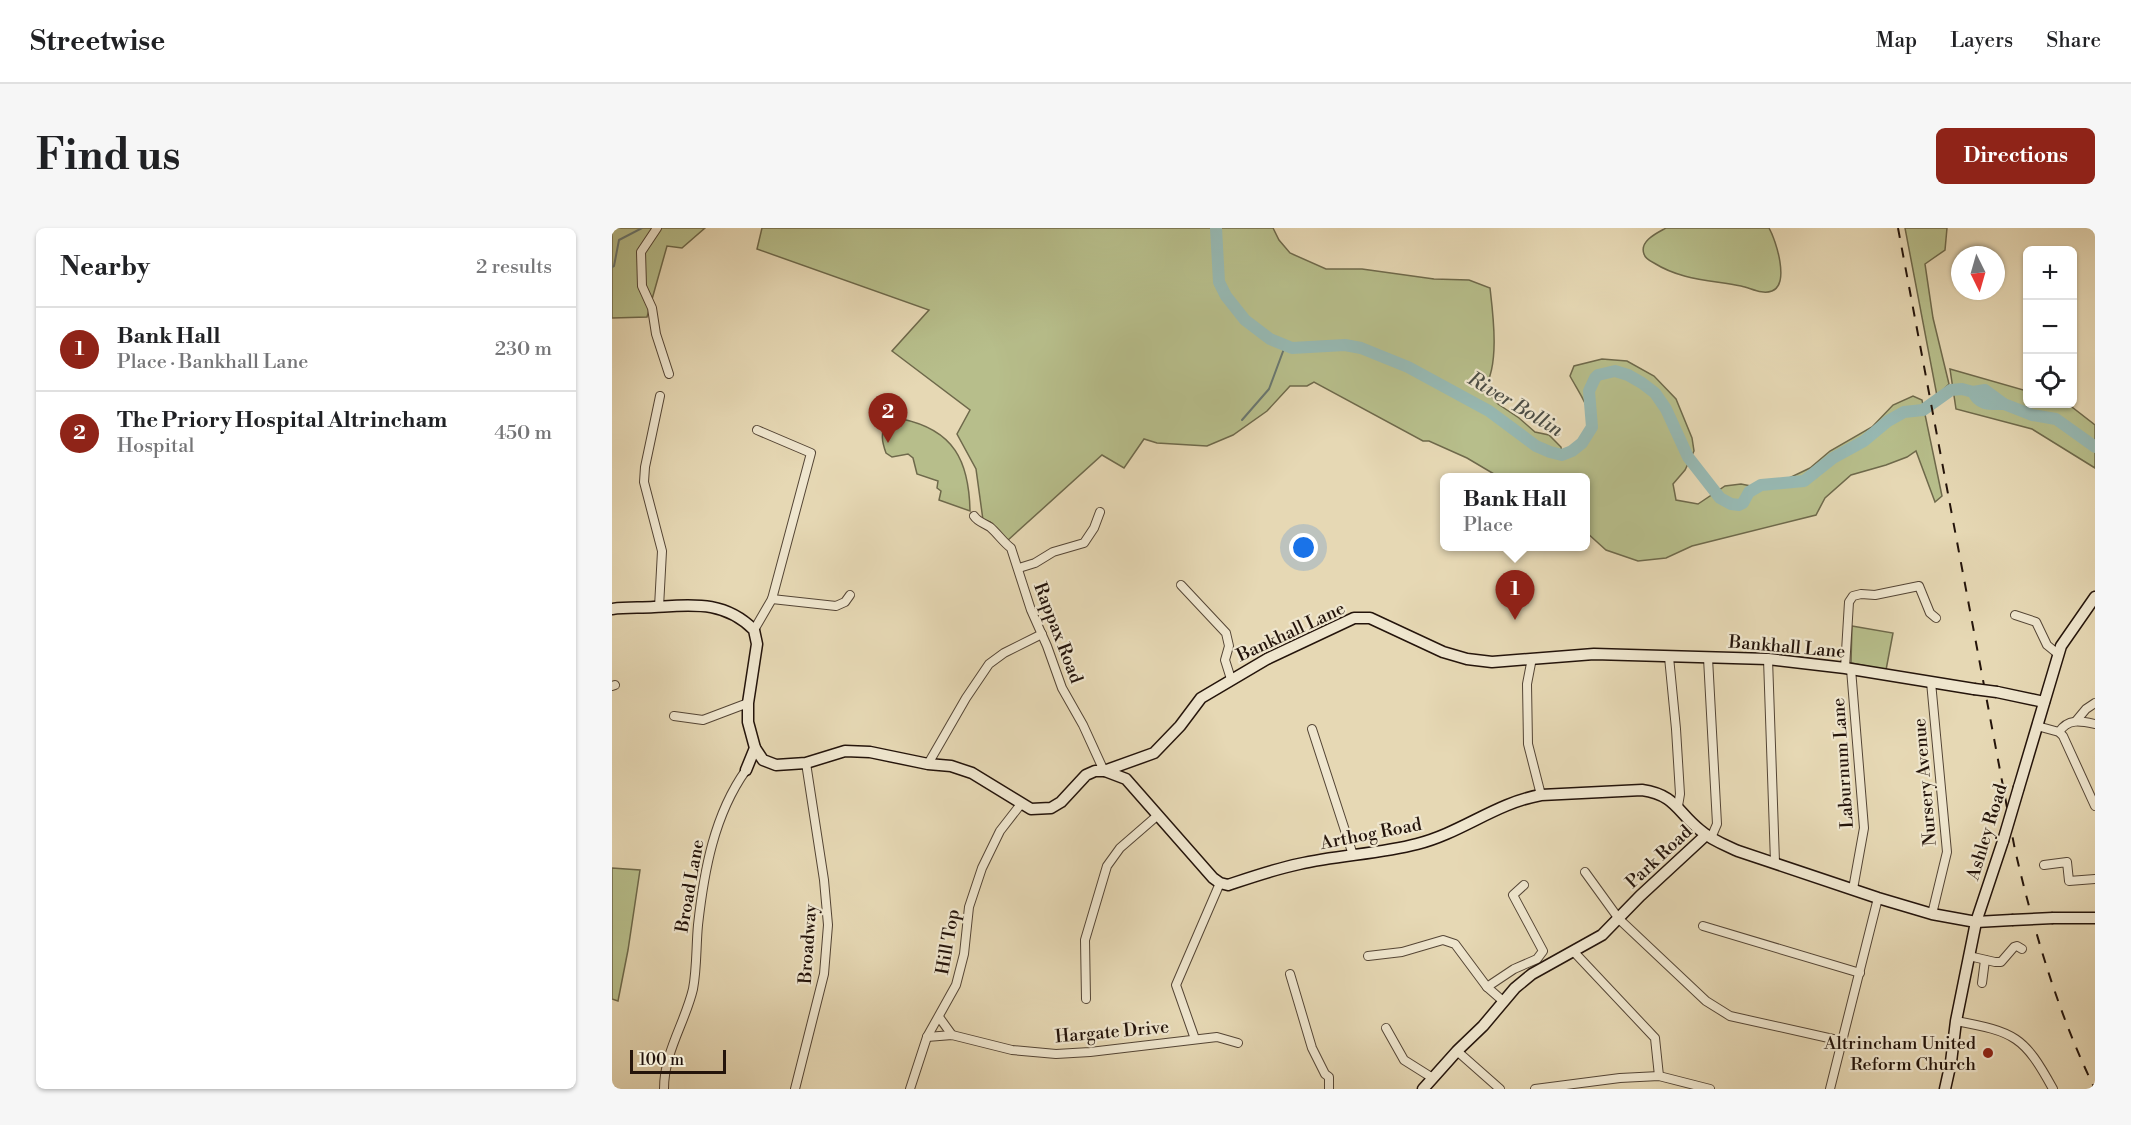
<!DOCTYPE html>
<meta charset="utf-8">
<style>
body{margin:0;font-family:"Libre Bodoni",serif;background:#f6f6f6;color:#202124}
.controls{position:absolute;right:18px;top:18px;display:grid;overflow:hidden;border-radius:9px;box-shadow:0 2px 4px #0004}
.controls button{width:54px;height:54px;display:grid;place-items:center;padding:0;border:0;border-bottom:2px solid #e0e0e0;background:#fff;color:#202124;font:30px sans-serif}
.compass{position:absolute;left:1339px;top:18px;width:54px;height:54px;border-radius:50%;background:#fff;box-shadow:0 2px 4px #0004;rotate:175deg}
.scale{position:absolute;left:18px;bottom:15px;width:96px;box-sizing:border-box;padding-left:6px;border:3px solid #24140b;border-top:0;font-size:16px;line-height:21px;white-space:nowrap;color:#24140b;-webkit-text-stroke:4px #efe6ce;paint-order:stroke}
.you{position:absolute;left:692px;top:320px;width:21px;height:21px;margin:-15px;border:4px solid #fff;border-radius:50%;background:#1a73e8;box-shadow:0 0 0 9px #1a73e833}
.badge{display:grid;place-items:center;width:39px;height:39px;border-radius:50%;background:#8f2418;color:#fff;font-size:20px;font-weight:700}
.pin{position:absolute;translate:-50% -50px;filter:drop-shadow(0 2px 3px #0008)}
.pin::after{content:'';position:absolute;top:32px;width:21px;height:18px;background:inherit;clip-path:polygon(0 0,100% 0,50% 100%)}
.popup{position:absolute;left:828px;top:245px;width:150px;height:78px;box-sizing:border-box;display:grid;place-content:center;border-radius:9px;background:#fff;filter:drop-shadow(0 2px 4px #0005);font-size:20px;white-space:nowrap;color:#757577}
.popup b{font-size:22px;color:#202124}
.popup::after{content:'';position:absolute;left:50%;top:100%;margin-left:-12px;border:12px solid transparent;border-top-color:#fff}
.list{margin:0;padding:0;list-style:none}
h2{display:flex;justify-content:space-between;align-items:center;height:78px;margin:0;padding:0 24px;font-size:26px}
h2 small{font-size:20px;font-weight:400;color:#757577}
.list li{display:grid;grid-template-columns:39px 1fr auto;gap:18px;align-items:center;box-sizing:border-box;height:84px;padding:0 24px;border-top:2px solid #e0e0e0}
.list b{display:block;font-size:22px;white-space:nowrap}
.list p{margin:0;font-size:20px;white-space:nowrap;color:#757577}
.list em{font-size:20px;font-style:normal;color:#757577}
.icon{flex:none;width:33px;height:33px;fill:none;stroke:currentColor;stroke-width:2;stroke-linecap:round;stroke-linejoin:round}
.map{position:relative;flex:none;width:1483px;height:861px;overflow:hidden;border-radius:9px}
header{display:flex;align-items:center;gap:36px;box-sizing:border-box;height:84px;padding:0 30px;background:#fff;border-bottom:2px solid #e0e0e0}
header strong{font-size:28px}
nav{display:flex;gap:33px;margin-inline-start:auto;font-size:21px}
.intro{display:flex;align-items:center;justify-content:space-between;box-sizing:border-box;height:144px;padding:0 36px}
h1{margin:0;font-size:42px}
.button{padding:15px 27px;border-radius:9px;background:#8f2418;color:#fff;font-size:21px;font-weight:700}
main{display:flex;gap:36px;padding:0 36px}
aside{flex:1;background:#fff;border-radius:9px;box-shadow:0 2px 4px #0004}
.map>svg:first-child{display:block}
</style>
<header>
<strong>Streetwise</strong>
<nav><a>Map</a><a>Layers</a><a>Share</a></nav>
</header>
<div class="intro"><h1>Find us</h1><a class="button">Directions</a></div>
<main>
<aside>
<h2>Nearby<small>2 results</small></h2>
<ul class="list">
<li><span class="badge">1</span><div><b>Bank Hall</b><p>Place · Bankhall Lane</p></div><em>230 m</em></li>
<li><span class="badge">2</span><div><b>The Priory Hospital Altrincham</b><p>Hospital</p></div><em>450 m</em></li>
</ul>
</aside>
<div class="map">
<svg width="1483" height="861" viewBox="0 0 1483 861">
<rect width="100%" height="100%" fill="#e6d8b4"/>
<filter id="stains"><feTurbulence type="fractalNoise" baseFrequency=".00333" numOctaves="4"/><feColorMatrix values="0 0 0 0 .2 0 0 0 0 .09 0 0 0 0 .02 0 0 0 .5 -.17"/></filter>
<radialGradient id="worn" r=".72"><stop offset=".6" stop-color="#630" stop-opacity="0"/><stop offset="1" stop-color="#630" stop-opacity=".3"/></radialGradient>
<!-- green -->
<g fill="#b7be8b" stroke="#6e694b" stroke-width="1.5">
<path d="M0,0H93L70,20L55,18L35,89L0,90Z"/>
<path d="M150,0H661L667,12L678,25L714,41H750L822,51L857,52L878,60C881,86 888,138 872,160L886,176L907,190L923,204L937,207L949,219L950,227C959,223 963,219 970,213C990,193 969,169 958,148L962,138L990,131L1015,133L1042,148L1064,171L1080,210L1082,223L1073,242L1061,256L1064,272L1086,276L1113,258L1129,256L1154,261L1198,240L1218,223L1260,199L1281,177L1301,168L1310,172L1330,268L1323,274L1304,223L1295,229L1274,237L1239,247L1213,270L1204,287L1080,318L1054,330L1026,333L994,322L974,304V249H887L855,230L817,213H811L702,154L695,158H678L655,183L621,207L595,218L545,215L532,211L512,240L490,227L395,313L378,294L371,292L364,241L345,206L358,182L280,123L317,82L145,21Z"/>
<path d="M1054,0H1157C1164,12 1178,56 1160,63C1150,67 1139,60 1129,58C1098,52 1069,52 1042,35C1038,33 1033,30 1032,26C1027,13 1045,5 1054,0Z"/>
<path d="M1293,0H1335L1333,22L1313,36L1321,90L1337,156L1325,168Z"/>
<path d="M1338,141L1415,163L1416,176H1456L1483,197V240L1420,201L1344,181Z"/>
<path d="M290,191C342,202 357,233 358,283L327,272L329,263L325,260L326,253L305,246L301,230L296,226L280,229L274,225C270,214 268,205 275,194Z"/>
<path d="M1240,398L1281,405L1274,442L1239,435Z"/>
<path d="M0,640L28,642L16,722L6,773L0,771Z"/>
</g>
<g fill="none" stroke-linecap="round" stroke-linejoin="round">
<!-- stream -->
<g stroke="#697770" stroke-width="2">
<path d="M0,39L2,38L7,12L30,0"/>
<path d="M630,192L657,161L673,118"/>
</g>
<!-- river -->
<g stroke="#97b9b3" stroke-width="12">
<path d="M604,0L607,54L614,68L633,92L658,111L680,120L733,117L749,120L796,139L877,183L924,218L938,224L950,227L960,223L970,215L980,199L977,163L983,150L986,147L1003,143L1016,147L1030,155L1043,165L1054,181L1076,229L1108,270L1119,276L1127,277L1131,275L1137,264L1149,257L1192,253L1221,230L1252,213L1276,193L1292,184L1311,182L1339,162L1350,161L1361,164C1367,178 1379,176 1392,176"/>
<path d="M1361,164L1373,162L1392,176L1420,187L1444,191L1483,219"/>
</g>
<defs>
<g id="street">
<path d="M45,0L29,24L30,58L40,80L44,106L57,146"/>
<path d="M362,288C366,294 372,295 378,299C386,306 391,314 399,320L419,382L435,418L450,460L471,497L492,543"/>
<path d="M407,340L423,335L441,324L472,315L482,300L488,284"/>
<path d="M569,357L614,405L617,418L613,432L619,451"/>
<path d="M160,371L224,378L233,374L238,367"/>
<path d="M47,379L50,323L32,254L33,239L48,168"/>
<path d="M1403,387L1424,394L1435,417L1446,426"/>
<path d="M142,402L160,371L199,225L145,202"/>
<path d="M1057,429L1064,501L1068,566L1066,578"/>
<path d="M920,430L915,456L916,516L929,567"/>
<path d="M1096,430L1105,596L1099,610"/>
<path d="M1156,431L1163,634"/>
<path d="M1233,440L1237,374L1241,368L1249,366L1263,367L1307,358L1318,385L1324,390"/>
<path d="M1239,441L1252,600L1241,661"/>
<path d="M1319,454L1335,624L1320,686"/>
<path d="M0,458L3,457"/>
<path d="M62,488L91,492L136,475"/>
<path d="M1464,493L1474,481L1483,475"/>
<path d="M1425,498L1447,504L1451,508L1483,578"/>
<path d="M700,501L741,627"/>
<path d="M1447,504C1456,490 1469,493 1483,496"/>
<path d="M316,536L354,470L377,436L392,425L430,406"/>
<path d="M1432,637L1455,634L1457,653L1483,651"/>
<path d="M973,644L1007,691L1094,773L1118,788L1230,813"/>
<path d="M1091,698L1248,745"/>
<path d="M962,724L1043,810L1047,848"/>
<path d="M756,728L790,724L831,712L843,716L875,759L891,773"/>
<path d="M1357,728L1383,734H1389L1402,719L1405,718L1410,721"/>
<path d="M678,746L700,820L713,846L717,849V861"/>
<path d="M1370,755L1373,732"/>
<path d="M875,759L902,741L925,731L931,723L901,667L912,657"/>
<path d="M474,771L473,712L495,638L508,620L546,587"/>
<path d="M327,789L340,807"/>
<path d="M1344,793C1403,804 1412,808 1441,861"/>
<path d="M774,800L792,832L819,849"/>
<path d="M315,809L340,807L400,822L444,826L478,824L605,809L626,815"/>
<path d="M583,811L564,757L608,655"/>
<path d="M845,823L888,861"/>
<path d="M52,861C52,824 73,795 81,761C85,740 84,718 86,697C92,643 102,587 134,542"/>
<path d="M183,861L212,746L216,697L212,652L194,535"/>
<path d="M298,861L315,809L344,757L352,726L357,679L370,640L388,603L409,576"/>
<path d="M923,861L1008,850L1047,848L1098,861"/>
<path d="M1218,861L1266,670"/>
</g>
<g id="secondary">
<path d="M0,381C14,379 28,380 42,379C80,377 112,372 142,402L145,416L136,475V494L143,520L134,542"/>
<path d="M1385,464L1432,474"/>
<path d="M143,520L151,532L164,537L194,535L233,523L258,524L316,536L339,538L360,545L419,581L439,580L449,574L474,547L483,543H492L542,525L568,498L589,470L655,431L742,390H758L831,424L855,431L880,434L982,426L1156,431L1233,440L1362,461"/>
<path d="M493,543L514,551L601,650L608,655L616,657C640,649 663,641 687,636C726,627 767,626 805,616C849,605 884,575 929,567L1030,562C1064,567 1065,584 1088,602C1099,612 1113,617 1126,623L1266,670L1320,686L1364,694L1400,692"/>
<path d="M1407,559L1449,418L1483,369"/>
<path d="M1441,690H1483"/>
<path d="M811,861L845,823L871,798L903,760L920,746L990,707L1028,668L1094,607"/>
<path d="M1333,861L1339,834L1344,793L1364,694L1391,613"/>
</g>
</defs>
<!-- street casing -->
<use href="#street" stroke="#544535" stroke-width="10"/>
<!-- secondary casing -->
<use href="#secondary" stroke="#24140b" stroke-width="13"/>
<!-- street -->
<use href="#street" stroke="#efe6ce" stroke-width="8"/>
<!-- secondary -->
<use href="#secondary" stroke="#efe6ce" stroke-width="10"/>
<!-- rail -->
<path stroke="#24140b" stroke-width="2" stroke-dasharray="10 10" stroke-linecap="butt" d="M1286,0L1403,622C1422,703 1446,786 1483,861"/>
<defs>
<g id="secondary-bridge">
<path d="M1362,461L1385,464"/>
<path d="M1391,613L1407,559"/>
<path d="M1400,692L1441,690"/>
</g>
</defs>
<!-- secondary-bridge casing -->
<use href="#secondary-bridge" stroke="#24140b" stroke-width="13" stroke-linecap="butt"/>
<!-- secondary-bridge -->
<use href="#secondary-bridge" stroke="#efe6ce" stroke-width="10"/>
</g>
<!-- markers -->
<circle fill="#8f2418" stroke="#efe6ce" stroke-width="2" cx="1376" cy="825" r="6"/>
<g text-anchor="middle" dominant-baseline="central" stroke-width="4.5" stroke-linejoin="round" paint-order="stroke">
<!-- street labels -->
<g font-size="18" fill="#24140b" stroke="#efe6ce">
<text transform="translate(679 404) rotate(-25)">Bankhall Lane</text>
<text transform="translate(446 405) rotate(69)">Rappax Road</text>
<text transform="translate(1175 419) rotate(5)">Bankhall Lane</text>
<text transform="translate(1231 535) rotate(-94)">Laburnum Lane</text>
<text transform="translate(1313 554) rotate(-95)">Nursery Avenue</text>
<text transform="translate(1375 604) rotate(-73)">Ashley Road</text>
<text transform="translate(759 606) rotate(-11)">Arthog Road</text>
<text transform="translate(1047 629) rotate(-43)">Park Road</text>
<text transform="translate(78 658) rotate(-80)">Broad Lane</text>
<text transform="translate(336 714) rotate(-80)">Hill Top</text>
<text transform="translate(196 716) rotate(-86)">Broadway</text>
<text transform="translate(500 804) rotate(-5)">Hargate Drive</text>
</g>
<!-- poi labels -->
<g font-size="18" fill="#24140b" stroke="#efe6ce" text-anchor="end">
<text x="1364" y="815">Altrincham United<tspan x="1364" dy="21">Reform Church</tspan></text>
</g>
<!-- water labels -->
<g font-size="20" font-style="italic" fill="#4c4e46" stroke="#efe6ce">
<text transform="translate(903 177) rotate(31)">River Bollin</text>
</g>
</g>
<rect width="100%" height="100%" filter="url(#stains)"/>
<rect width="100%" height="100%" fill="url(#worn)"/>
</svg>
<div class="controls">
<button>+</button>
<button>−</button>
<button><svg class="icon" aria-label="locate" viewBox="0 0 24 24"><circle cx="12" cy="12" r="6"/><path d="M12 2v4M12 18v4M2 12h4M18 12h4"/></svg></button>
</div>
<svg class="compass" viewBox="-18 -18 36 36"><path d="M0-13l5 13h-10z" fill="#e53935"/><path d="M0 13l5-13h-10z" fill="#757577"/></svg>
<div class="scale">100 m</div>
<div class="you"></div>
<div class="pin badge" style="left:903px;top:392px">1</div>
<div class="popup"><b>Bank Hall</b>Place</div>
<div class="pin badge" style="left:276px;top:215px">2</div>
</div>
</main>
